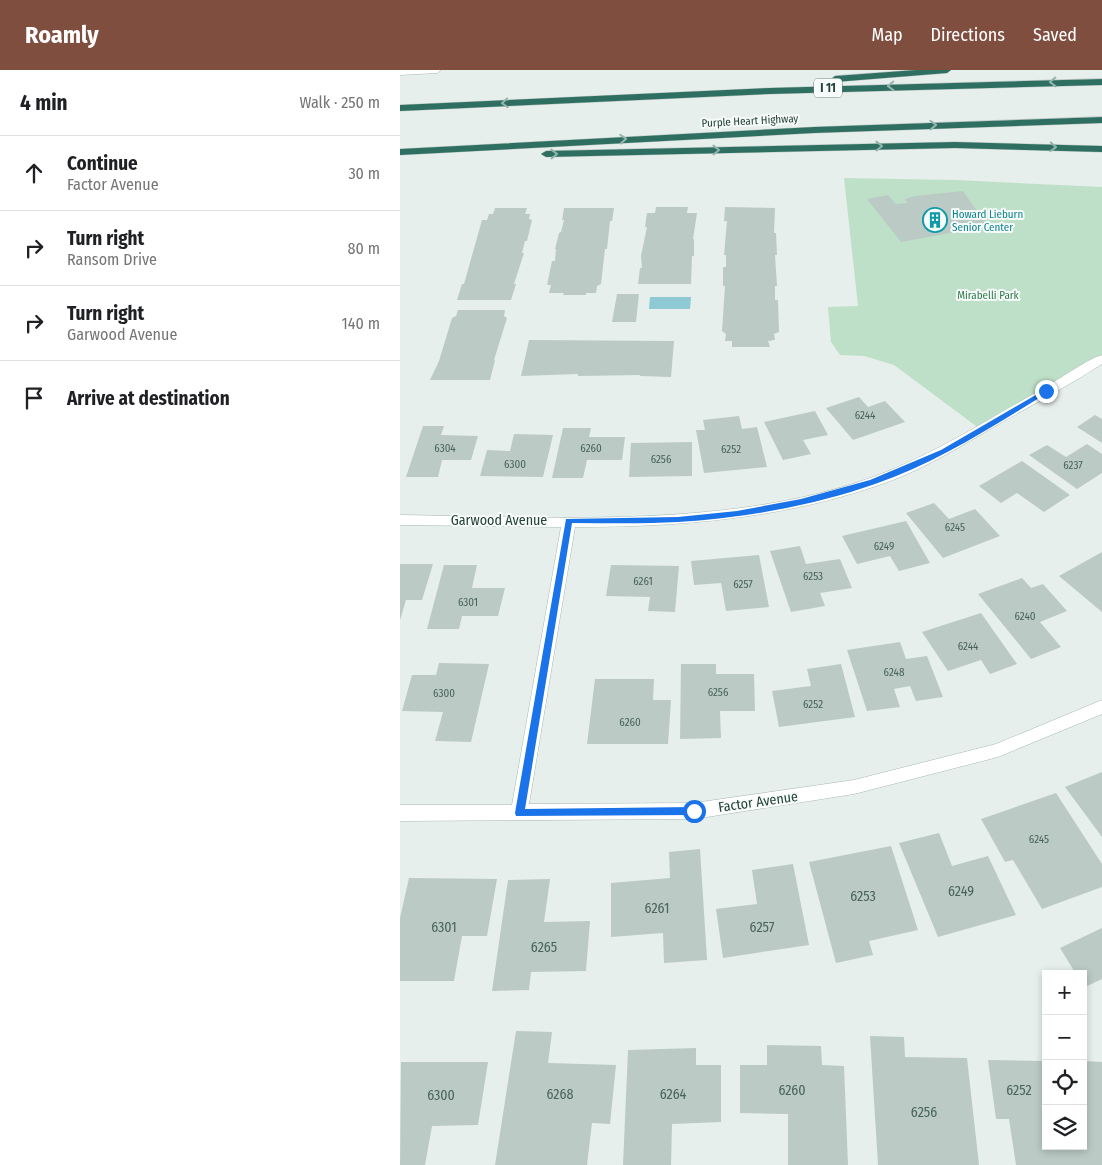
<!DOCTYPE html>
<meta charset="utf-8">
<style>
body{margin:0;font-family:"Fira Sans Condensed",sans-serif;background:#f2f2f2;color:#202124}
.controls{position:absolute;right:15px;bottom:15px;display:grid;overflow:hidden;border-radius:0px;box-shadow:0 2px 8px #0003}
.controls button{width:45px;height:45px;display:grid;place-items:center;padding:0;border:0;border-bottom:1px solid #e0e0e0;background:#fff;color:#202124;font:25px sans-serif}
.stop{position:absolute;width:15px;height:15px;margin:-11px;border:4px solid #1a73e8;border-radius:50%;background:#fff}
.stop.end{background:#1a73e8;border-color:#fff;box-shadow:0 1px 5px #0008}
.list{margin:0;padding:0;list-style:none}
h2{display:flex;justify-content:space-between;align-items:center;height:65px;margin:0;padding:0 20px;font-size:21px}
h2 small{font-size:16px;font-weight:400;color:#757577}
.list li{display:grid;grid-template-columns:32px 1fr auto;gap:15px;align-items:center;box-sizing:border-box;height:75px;padding:0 20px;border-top:1px solid #e0e0e0}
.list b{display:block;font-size:19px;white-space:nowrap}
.list p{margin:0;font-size:16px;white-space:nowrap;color:#757577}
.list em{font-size:16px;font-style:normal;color:#757577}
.icon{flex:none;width:28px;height:28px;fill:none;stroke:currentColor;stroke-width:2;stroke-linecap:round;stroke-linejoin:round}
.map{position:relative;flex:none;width:702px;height:1095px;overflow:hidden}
header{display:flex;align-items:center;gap:30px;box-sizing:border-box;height:70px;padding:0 25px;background:#7f4e3f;color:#fff}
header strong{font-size:24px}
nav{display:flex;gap:28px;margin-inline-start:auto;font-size:18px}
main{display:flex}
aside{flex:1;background:#fff}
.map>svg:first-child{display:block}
</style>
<header>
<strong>Roamly</strong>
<nav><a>Map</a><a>Directions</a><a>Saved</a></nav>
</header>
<main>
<aside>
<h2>4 min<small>Walk · 250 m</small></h2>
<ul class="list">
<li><svg class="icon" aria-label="ahead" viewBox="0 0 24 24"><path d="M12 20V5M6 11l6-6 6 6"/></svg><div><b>Continue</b><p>Factor Avenue</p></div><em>30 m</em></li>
<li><svg class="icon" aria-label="right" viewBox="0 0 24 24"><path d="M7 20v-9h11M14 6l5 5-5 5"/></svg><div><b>Turn right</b><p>Ransom Drive</p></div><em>80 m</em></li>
<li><svg class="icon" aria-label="right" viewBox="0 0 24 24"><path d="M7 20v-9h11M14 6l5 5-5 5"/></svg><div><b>Turn right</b><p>Garwood Avenue</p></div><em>140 m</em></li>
<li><svg class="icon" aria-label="arrive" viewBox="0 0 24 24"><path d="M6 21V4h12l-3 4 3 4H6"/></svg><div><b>Arrive at destination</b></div></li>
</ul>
</aside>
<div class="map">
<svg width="702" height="1095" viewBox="0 0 702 1095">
<rect width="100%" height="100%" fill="#e6efeb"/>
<!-- green -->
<path fill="#bfe0c8" d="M444,108L555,110L702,117V289L580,359L494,295L464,286L440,285L431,272L428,237L458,236Z"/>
<!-- water -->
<path fill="#8ec9d4" d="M250,227H291L290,239H249Z"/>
<!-- building -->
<g fill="#bbcac4">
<path d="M563,121L577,141L571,142L573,145L580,144L590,156L501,172L467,129L488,125L496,134L507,133L505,129L515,126Z"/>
<path d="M256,137H288L287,143H297L293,169H294V186H292L291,214H238L240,198H242L241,186L247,157H245L247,143H255Z"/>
<path d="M325,137L375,138L374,163H376L377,185H375L377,216H375V230H378L379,262L374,264L375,270L368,271L370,277H332V271H325L326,264L322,261L325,216H323V197H326V185H324L327,151H324Z"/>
<path d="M95,138H127L125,144H130L129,149L132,150L127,171H125L122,183H124L114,214H116L111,230H57L62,214H64L82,150H87L89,144H93Z"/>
<path d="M164,138H214L212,151H210L207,179H205L201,214L197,216L196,223H186V225H163L164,223H149L151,215H147L152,191H155L156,179H155L159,163L161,162L164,150H162Z"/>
<path d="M217,224H239L236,252H212Z"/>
<path d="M58,240H105L104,246L107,248L94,290H95L90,310H30L39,291L52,248L56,246Z"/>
<path d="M129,270L274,271L271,307L240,306V305L178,306V304L121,306Z"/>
<path d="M459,327L468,337L485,331L505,352L453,370L426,338Z"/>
<path d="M415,341L428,365L403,370L411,384L383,390L364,352Z"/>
<path d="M695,345L702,349V373L677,357Z"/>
<path d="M339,346L342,359L357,357L367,397L304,403L296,360H305L303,350Z"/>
<path d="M23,356H44L41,365L78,366L71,390H42L38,407H6Z"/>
<path d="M163,358H191L189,367H225L222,390H187L183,408H152Z"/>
<path d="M114,364L153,365L143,407L80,406L87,380L110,381Z"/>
<path d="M292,372V406L229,407L231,373Z"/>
<path d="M687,374L702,384V403L677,419L629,385L647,375L666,387Z"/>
<path d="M622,391L670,425L644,442L617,423L601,433L579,416Z"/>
<path d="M534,433L549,449L575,439L600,466L543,488L506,443Z"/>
<path d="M506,451L530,493L499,501L490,486L457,494L442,466Z"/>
<path d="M400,476L406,494L440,489L452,518L420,523L425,536L391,542L370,481Z"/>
<path d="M702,482V542L659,506Z"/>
<path d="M359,485L369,537L326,541L321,513L294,515L291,491Z"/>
<path d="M0,494H33L22,530H6L0,550Z"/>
<path d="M44,495H77L72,518H105L98,546H62L59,559H27Z"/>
<path d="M211,495L279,496L275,542L248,541L250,527L206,526Z"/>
<path d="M622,508L631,518L643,514L667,541L640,552L661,577L631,589L578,524Z"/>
<path d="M581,543L617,594L590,604L581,590L548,601L522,562Z"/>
<path d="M500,572L506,589L527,586L543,627L516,631L510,616L494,619L500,637L467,641L447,580Z"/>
<path d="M39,593L89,594L71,672L35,671L43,642L2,641L12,605H36Z"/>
<path d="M281,594H316V604H354L355,641H320L321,668L280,669Z"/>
<path d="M441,594L455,647L379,657L372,621L411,616L407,599Z"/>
<path d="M195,609H254L253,630H271L268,674H187Z"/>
<path d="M702,702V767L665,717Z"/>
<path d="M656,723L702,794V817L642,839L613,790L605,792L581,749Z"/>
<path d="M539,763L552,796L588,786L616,845L538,867L499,773Z"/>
<path d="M491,776L518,860L469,871L473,885L436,893L409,792Z"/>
<path d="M300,779L307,890L264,893L263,863L211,867V813L270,808L269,782Z"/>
<path d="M393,794L409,875L323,888L316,839L357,834L352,800Z"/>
<path d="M9,808L97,809L87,866H62L54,911H0V848Z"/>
<path d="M150,809L144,852L190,851L186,901L131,902L129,920L92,921L108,810Z"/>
<path d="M702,858V909L685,917L683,904H676L660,878Z"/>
<path d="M116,961L152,962L148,993L216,995L210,1054L192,1053L187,1095H95Z"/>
<path d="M470,966L504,967L505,987L567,988L579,1095H478Z"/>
<path d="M367,975L421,976L422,995L444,996L448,1095H388V1044L340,1043V995H367Z"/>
<path d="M296,978V995H321V1052L272,1054L271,1095H223L228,980Z"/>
<path d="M588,990L646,991V1076H683V991L702,992V1095H616L609,1049H596Z"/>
<path d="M1,992H88L78,1055L32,1056L25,1095H0Z"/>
</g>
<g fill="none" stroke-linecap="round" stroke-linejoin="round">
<defs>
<g id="street">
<path d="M0,0H41L37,3L0,5Z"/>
<path d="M702,285V294C668,316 632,335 597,355C563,375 529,396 493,410C392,448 282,457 175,457L129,734L294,733L454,710L596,674L702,630V644L598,687L454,724L294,749L0,751V735H112L161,457L0,455V445C154,447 341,460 486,402C543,379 596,345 649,315C663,307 688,289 702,285Z"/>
</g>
<g id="highway">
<path d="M516,0H551L547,3L435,12L431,9L435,6Z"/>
<path d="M702,9V15L370,24L0,41V35L370,18Z"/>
<path d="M702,47V53L414,63L0,85V79L414,57Z"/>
<path d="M555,72L702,76V82L555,78L146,87L141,84L146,81Z"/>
</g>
</defs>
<!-- street casing -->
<use href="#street" stroke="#a8b8b2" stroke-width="1"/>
<!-- highway casing -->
<use href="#highway" stroke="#c2cac8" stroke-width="1"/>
<!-- street -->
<use href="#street" fill="#fff" fill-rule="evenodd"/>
<!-- highway -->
<use href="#highway" fill="#2f6f62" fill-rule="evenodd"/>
</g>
<!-- one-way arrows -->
<defs><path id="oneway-chevron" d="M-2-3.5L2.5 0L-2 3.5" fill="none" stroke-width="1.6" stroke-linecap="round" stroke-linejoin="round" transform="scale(1.25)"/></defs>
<g stroke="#93b5ae">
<use href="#oneway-chevron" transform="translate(653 12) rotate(179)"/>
<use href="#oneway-chevron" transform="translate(491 16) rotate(178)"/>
<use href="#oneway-chevron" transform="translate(105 33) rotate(177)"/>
<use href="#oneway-chevron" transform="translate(533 55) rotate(-2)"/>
<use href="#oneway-chevron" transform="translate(223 69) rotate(-3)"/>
<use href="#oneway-chevron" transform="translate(479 76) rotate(-1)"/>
<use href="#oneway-chevron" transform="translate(653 77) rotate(3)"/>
<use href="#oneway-chevron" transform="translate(316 80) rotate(-1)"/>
<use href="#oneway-chevron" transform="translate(154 84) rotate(-1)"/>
</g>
<!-- route -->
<path fill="#1a73e8" d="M646,319L649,320V322C593,356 537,393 475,414C412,436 344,448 278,452C243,454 208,453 172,453L125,739L294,737L298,741L294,745L116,746L115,743L166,449L278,447L337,441L401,429L470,410L541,380Z"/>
<!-- icons -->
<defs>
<symbol id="building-ring" viewBox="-11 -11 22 22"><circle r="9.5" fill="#f7fbf9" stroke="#0f9aa8" stroke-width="1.5"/><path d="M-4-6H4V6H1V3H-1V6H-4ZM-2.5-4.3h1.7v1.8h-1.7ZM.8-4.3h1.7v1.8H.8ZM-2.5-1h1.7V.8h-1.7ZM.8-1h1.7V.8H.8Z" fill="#0f9aa8"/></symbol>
</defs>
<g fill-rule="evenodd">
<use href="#building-ring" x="521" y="136" width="28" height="28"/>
</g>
<g text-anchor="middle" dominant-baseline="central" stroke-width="4" stroke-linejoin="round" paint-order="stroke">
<!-- far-street labels -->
<g font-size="11" fill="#24423a" stroke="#f7fbf9">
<text transform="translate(350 51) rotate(-3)">Purple Heart Highway</text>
</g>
<!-- far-culture labels -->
<g font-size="11" fill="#0d838f" stroke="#f7fbf9" text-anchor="start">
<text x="552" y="144">Howard Lieburn<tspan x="552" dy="13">Senior Center</tspan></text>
</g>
<!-- far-park labels -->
<g font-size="11" fill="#2d7a4b" stroke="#f7fbf9">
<text x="588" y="225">Mirabelli Park</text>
</g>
<!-- number labels -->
<g font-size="11" fill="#4a645c">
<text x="465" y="345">6244</text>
<text x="45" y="378">6304</text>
<text x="191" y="378">6260</text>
<text x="331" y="379">6252</text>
<text x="261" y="389">6256</text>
<text x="115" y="394">6300</text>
<text x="673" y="395">6237</text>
<text x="555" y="457">6245</text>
<text x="484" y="476">6249</text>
<text x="413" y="506">6253</text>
<text x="243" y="511">6261</text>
<text x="343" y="514">6257</text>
<text x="68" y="532">6301</text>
<text x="625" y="546">6240</text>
<text x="568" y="576">6244</text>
<text x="494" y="602">6248</text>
<text x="318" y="622">6256</text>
<text x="44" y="623">6300</text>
<text x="413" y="634">6252</text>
<text x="230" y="652">6260</text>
<text x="639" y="769">6245</text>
</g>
<!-- shield labels -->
<rect fill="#f7fbf9" stroke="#637a73" stroke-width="1" x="414" y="8.5" width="28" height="19" rx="4"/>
<g font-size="12" font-weight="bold" fill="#24423a">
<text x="428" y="18">I 11</text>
</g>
<!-- street labels -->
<g font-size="14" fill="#24423a" stroke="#f7fbf9">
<text x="99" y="450">Garwood Avenue</text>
<text transform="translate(358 732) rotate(-8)">Factor Avenue</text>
</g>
<!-- near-number labels -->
<g font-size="14" fill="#4a645c">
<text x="561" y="821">6249</text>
<text x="463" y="826">6253</text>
<text x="257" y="838">6261</text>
<text x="44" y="857">6301</text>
<text x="362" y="857">6257</text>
<text x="144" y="877">6265</text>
<text x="392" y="1020">6260</text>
<text x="619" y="1020">6252</text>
<text x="160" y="1024">6268</text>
<text x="273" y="1024">6264</text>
<text x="41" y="1025">6300</text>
<text x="524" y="1042">6256</text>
</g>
</g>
</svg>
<div class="controls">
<button>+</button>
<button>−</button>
<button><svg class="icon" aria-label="locate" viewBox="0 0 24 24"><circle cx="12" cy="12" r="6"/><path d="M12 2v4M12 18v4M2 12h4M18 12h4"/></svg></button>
<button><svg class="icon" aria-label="layers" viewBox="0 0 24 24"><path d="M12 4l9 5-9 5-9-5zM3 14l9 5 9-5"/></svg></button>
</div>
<div class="stop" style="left:294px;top:741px"></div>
<div class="stop end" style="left:646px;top:321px"></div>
</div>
</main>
